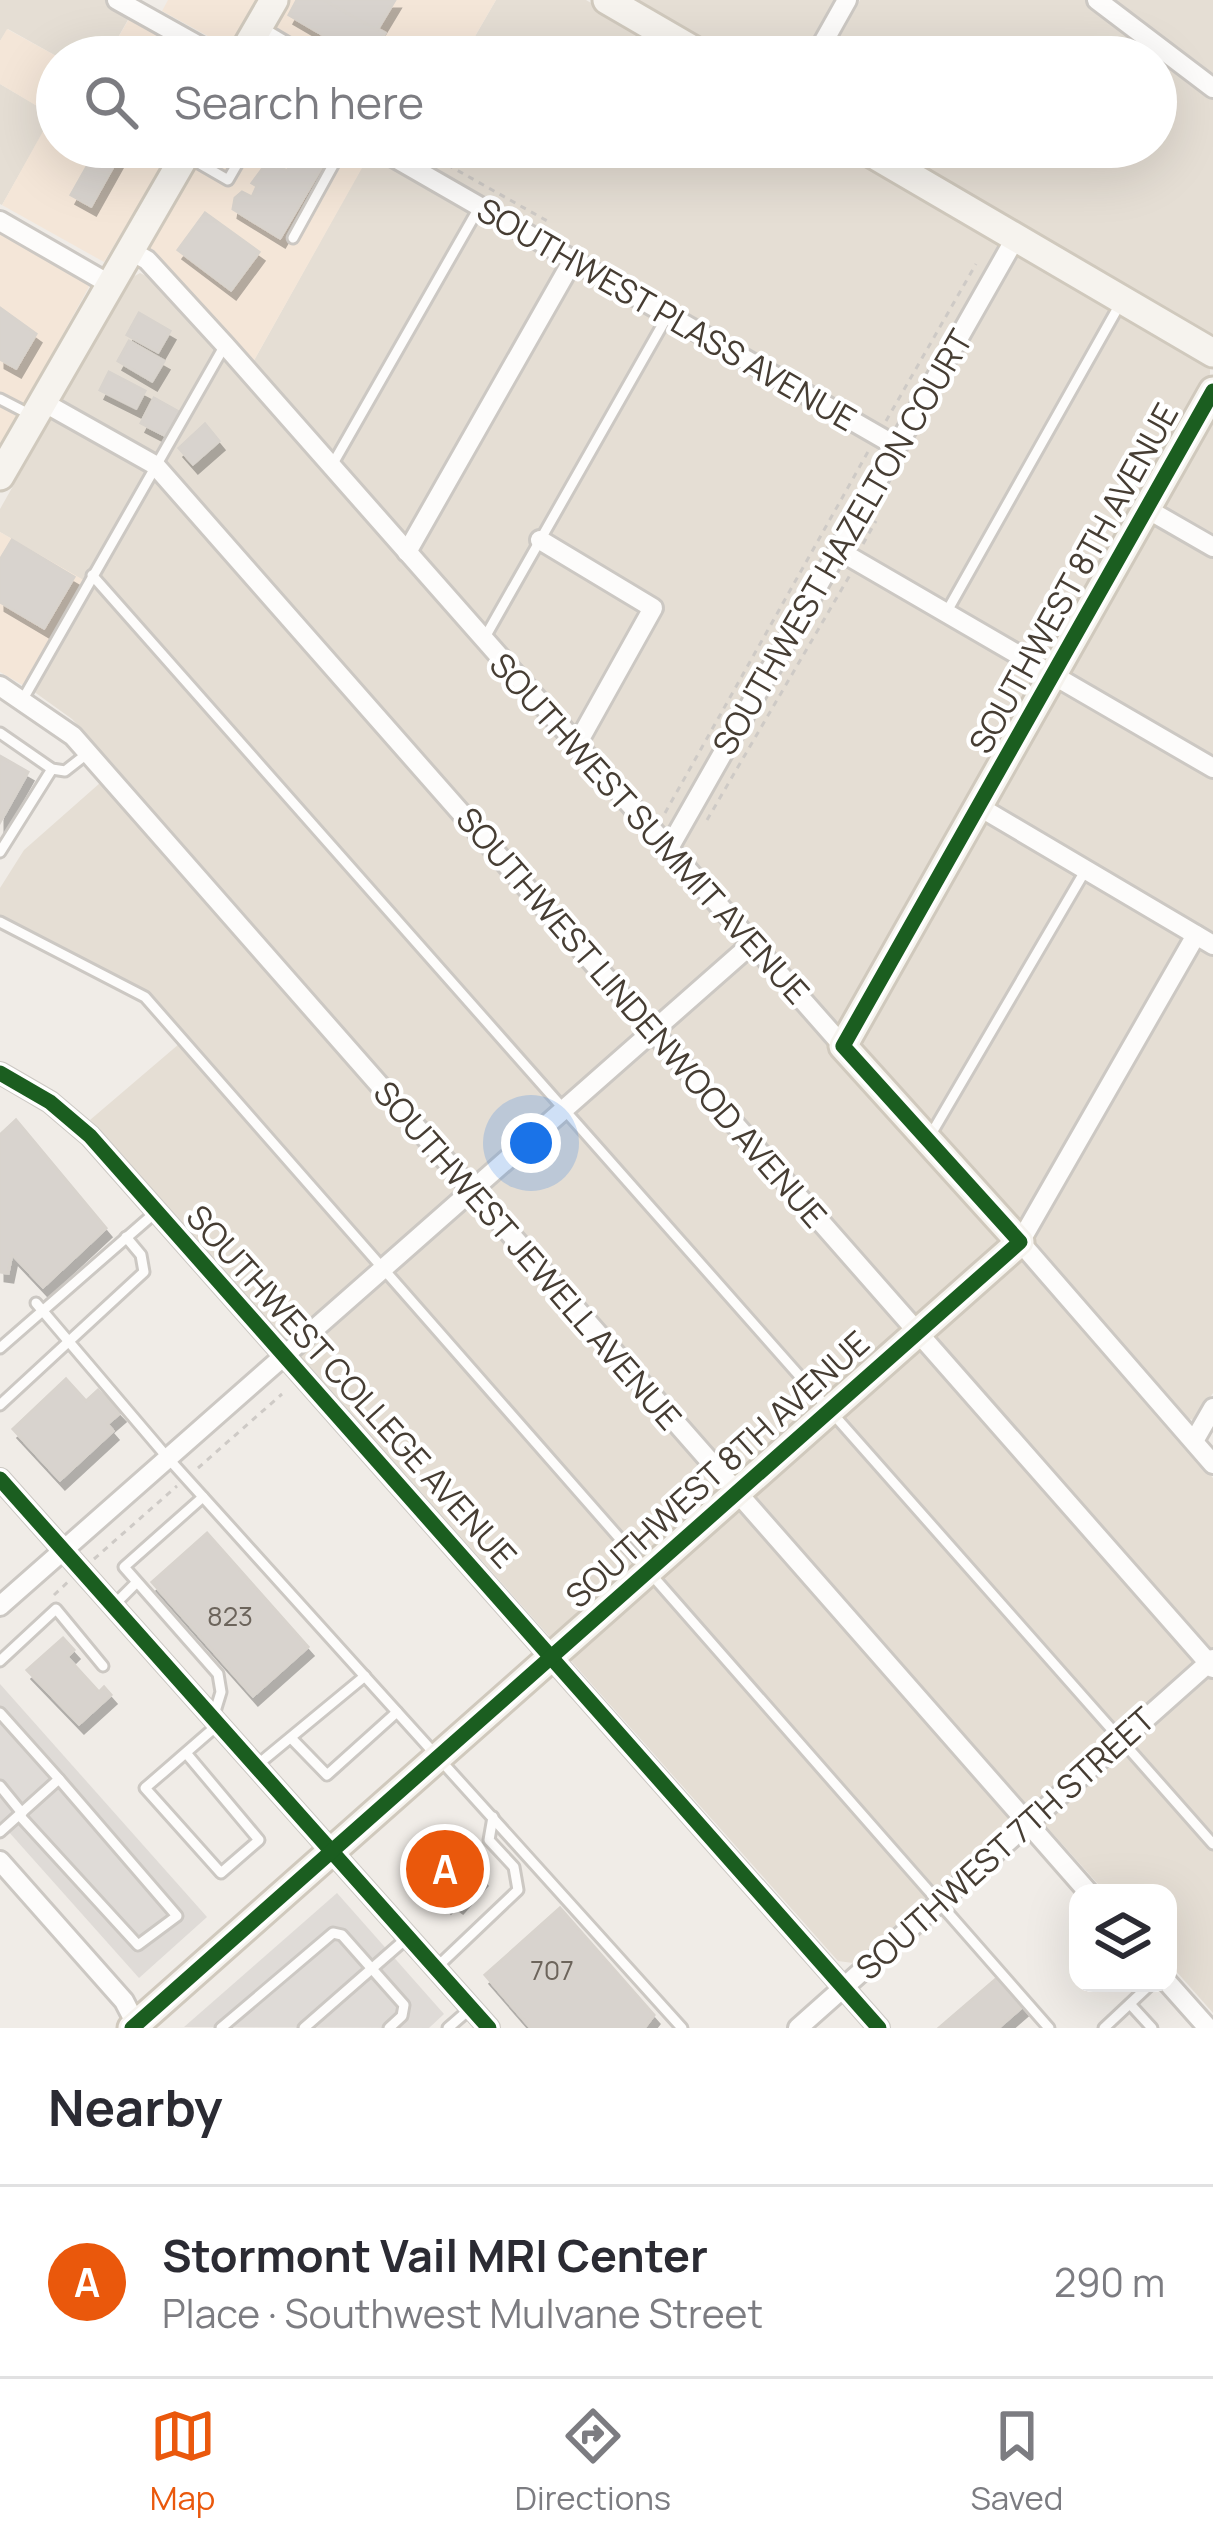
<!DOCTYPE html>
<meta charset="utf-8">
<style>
body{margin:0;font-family:Manrope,sans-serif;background:#f7f7f7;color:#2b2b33}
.controls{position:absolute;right:36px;bottom:36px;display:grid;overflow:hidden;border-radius:24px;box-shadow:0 12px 48px #0002}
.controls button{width:108px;height:108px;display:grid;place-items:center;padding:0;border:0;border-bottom:3px solid #e1e1e2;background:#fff;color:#2b2b33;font:60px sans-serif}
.you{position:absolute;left:531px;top:1143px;width:42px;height:42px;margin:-30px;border:9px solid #fff;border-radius:50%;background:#1a73e8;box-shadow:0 0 0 18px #1a73e833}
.badge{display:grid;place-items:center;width:78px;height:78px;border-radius:50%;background:#ea580c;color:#fff;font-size:39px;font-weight:700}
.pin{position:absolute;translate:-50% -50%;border:6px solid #fff;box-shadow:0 3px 12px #0006}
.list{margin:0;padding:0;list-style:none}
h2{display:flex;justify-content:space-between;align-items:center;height:156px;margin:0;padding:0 48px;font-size:51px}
h2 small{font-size:39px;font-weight:400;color:#7c7c81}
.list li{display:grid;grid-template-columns:78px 1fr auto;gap:36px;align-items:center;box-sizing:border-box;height:192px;padding:0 48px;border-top:3px solid #e1e1e2}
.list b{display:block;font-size:45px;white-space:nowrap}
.list p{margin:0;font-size:39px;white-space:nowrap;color:#7c7c81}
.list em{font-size:39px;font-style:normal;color:#7c7c81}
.icon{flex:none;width:66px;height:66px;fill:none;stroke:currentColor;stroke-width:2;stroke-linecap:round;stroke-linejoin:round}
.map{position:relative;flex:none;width:1213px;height:2028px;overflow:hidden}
.search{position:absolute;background:#fff;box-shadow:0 12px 48px #0002;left:36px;right:36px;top:36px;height:132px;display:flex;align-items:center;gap:30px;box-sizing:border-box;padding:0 42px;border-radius:66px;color:#7c7c81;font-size:45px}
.sheet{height:348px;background:#fff}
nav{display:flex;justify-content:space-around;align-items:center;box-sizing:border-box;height:168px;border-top:3px solid #e1e1e2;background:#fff;font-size:33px;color:#7c7c81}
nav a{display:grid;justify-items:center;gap:6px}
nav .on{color:#ea580c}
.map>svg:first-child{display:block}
</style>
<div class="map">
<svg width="1213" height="2028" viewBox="0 0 1213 2028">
<defs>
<filter id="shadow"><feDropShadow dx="5" dy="9" stdDeviation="0" flood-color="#0004"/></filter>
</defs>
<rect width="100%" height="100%" fill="#f0ece7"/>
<!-- residential -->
<g fill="#e5ded4" fill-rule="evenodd">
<path d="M0,0H139L107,57H58L8,29L0,41Z"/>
<path d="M496,0H586L683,57H463Z"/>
<path d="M628,0H836L804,57H725Z"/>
<path d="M860,0H1213V344L879,147H1156V57H828Z"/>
<path d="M0,84L53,115L2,205L0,204Z"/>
<path d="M373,147H836L1210,362V374L965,810L1213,954V1393L1195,1420L1188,1419L252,364ZM489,200L800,377L791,395L479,219Z"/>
<path d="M140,273L159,282L1213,1478V2013L1168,1962V1893H1106L1028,1806L853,1963L838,1961L90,1120L179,1044L141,998L85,973L0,920V888L24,850L117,768L72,719L33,691L93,586L0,532V509L131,278Z"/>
<path d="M1213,413V933L996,804L998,790Z"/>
</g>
<!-- commercial -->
<g fill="#f4e6d8">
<path d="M168,0H258L228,47L162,11Z"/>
<path d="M289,0H496L463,57L430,42L421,57H257Z"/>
<path d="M130,17L200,57H107Z"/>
<path d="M7,29L58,57L57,147H173L104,262L2,205L52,115L0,84V41Z"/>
<path d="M205,147H362L371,152L252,364L150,247Z"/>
<path d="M0,230L90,285L0,448Z"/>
<path d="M0,532L94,586L33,691L0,672Z"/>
</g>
<!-- parking -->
<g fill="#dfdbd7">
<path d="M0,1684L207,1917L139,1978L0,1822Z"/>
<path d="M337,1893L444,2014L429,2028L184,2027Z"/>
</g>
<!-- building -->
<g fill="#d8d3ce" stroke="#d8d3cd" stroke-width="3" filter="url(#shadow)">
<path d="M297,0H324L385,33L370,57H361L289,15Z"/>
<path d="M324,0H395L377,30Z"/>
<path d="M98,147L120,154L91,206L71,195Z"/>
<path d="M300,149L324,163L280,238L233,209L235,198L242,192L252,197L257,186L252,183L269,160L287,171Z"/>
<path d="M205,213L259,252L231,290L178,250Z"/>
<path d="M0,308L36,334L16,368L0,359Z"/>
<path d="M139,313L170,331L158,352L127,335Z"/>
<path d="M129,341L164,361L152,381L118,361Z"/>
<path d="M109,372L145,391L136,408L100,390Z"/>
<path d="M154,398L181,413L168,437L141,423Z"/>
<path d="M205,424L219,441L193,464L179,448Z"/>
<path d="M12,540L74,577L44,628L0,602V560Z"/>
<path d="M0,756L28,772L0,822Z"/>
<path d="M16,1120L106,1228L43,1287L12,1254L8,1273L0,1272V1135Z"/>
<path d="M66,1379L86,1401L98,1390L120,1413L107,1424L113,1431L60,1480L13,1429Z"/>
<path d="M207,1533L308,1647L253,1696L152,1582Z"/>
<path d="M63,1638L74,1650L67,1657L99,1692L104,1687L111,1695L79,1724L27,1670Z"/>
<path d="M441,1832L456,1848L465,1847L463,1855L482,1877L458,1904L451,1899L446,1904L408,1861Z"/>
<path d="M560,1908L654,2015L644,2028H531L485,1975Z"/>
<path d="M997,1978L1022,2007L998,2028H939Z"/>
</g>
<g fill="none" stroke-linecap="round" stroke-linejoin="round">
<defs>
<g id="lane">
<path d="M265,29L312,57"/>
<path d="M190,158L228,180L247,147"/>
<path d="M293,238L337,158L317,147"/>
<path d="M0,399L29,414"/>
<path d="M331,467L480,206"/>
<path d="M92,575L1213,1844"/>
<path d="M946,613L1120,304"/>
<path d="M484,639L668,315"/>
<path d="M23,699L225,345"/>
<path d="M0,733L52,769L65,771L88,753"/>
<path d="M0,852L52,769"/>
<path d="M0,922L145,997L1049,2028"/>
<path d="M930,1136L1085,871"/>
<path d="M36,1303L167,1457L682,2028"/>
<path d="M0,1348L157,1211"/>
<path d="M0,1405L144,1272L141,1255L126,1237"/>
<path d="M203,1497L124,1567L218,1674L221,1692L213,1718"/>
<path d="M113,1606L136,1583"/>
<path d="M0,1661L56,1609L103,1666"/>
<path d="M0,1713L59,1779"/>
<path d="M291,1738L327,1775L397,1712"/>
<path d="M186,1753L259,1840L221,1873L145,1788C170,1767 194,1745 219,1724"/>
<path d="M256,1766L365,1676"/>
<path d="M0,1786L22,1813"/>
<path d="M0,1832L59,1779L177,1916L138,1945L19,1815"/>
<path d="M436,1968L518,1890L514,1867L489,1840L493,1817"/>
<path d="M1130,2004L1152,2028"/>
<path d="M221,2028L333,1933L342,1935L404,2005L402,2016L389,2028"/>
<path d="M304,2028L408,1937"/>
<path d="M448,2028L471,2008"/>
<path d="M1104,2028L1152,1983"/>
</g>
<g id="street">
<path d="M117,0L219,57"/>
<path d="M1097,0L1213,88"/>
<path d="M815,57L847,0"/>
<path d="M376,147L896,446"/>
<path d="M0,221L111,285"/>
<path d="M131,251L147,260L225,345L843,1046"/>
<path d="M43,402L155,465L1213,1668"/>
<path d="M1147,509L1213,547"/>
<path d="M540,540L653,608L576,746"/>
<path d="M838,550L1213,768"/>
<path d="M407,552L573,260"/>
<path d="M0,686L73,736L1089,1893"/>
<path d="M978,806L1213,945"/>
<path d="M669,848L1016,237"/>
<path d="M1196,935L1020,1242L1213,1464"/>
<path d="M0,1073L50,1102L90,1136L879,2028"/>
<path d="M1194,1441L1213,1408"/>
<path d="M0,1479L489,2028"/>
<path d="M0,1606L754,942"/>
<path d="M0,1861L124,2001L138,2028"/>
<path d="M1168,1983L1208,2028"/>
<path d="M798,2028L1213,1659"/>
</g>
<g id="secondary">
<path d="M607,0L705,57"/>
<path d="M241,57L274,0"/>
<path d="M861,147L1213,353"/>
<path d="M0,476L190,147"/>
<path d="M132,2028L1020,1242L843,1046L1213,391"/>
</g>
</defs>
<!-- lane casing -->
<use href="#lane" stroke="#ccc8c3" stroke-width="15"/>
<!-- street casing -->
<use href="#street" stroke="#ccc8c3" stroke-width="24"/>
<!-- secondary casing -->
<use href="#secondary" stroke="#d0c9bd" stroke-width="33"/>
<!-- path -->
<g stroke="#cecac6" stroke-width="3" stroke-dasharray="6 6" stroke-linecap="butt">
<path d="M416,147L549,222"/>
<path d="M886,421L976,264"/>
<path d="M863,544L876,521"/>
<path d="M665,813L869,450"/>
<path d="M707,820L850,575"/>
<path d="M198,1468L282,1394"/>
<path d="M94,1559L177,1486"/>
<path d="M54,1595L69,1581"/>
</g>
<!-- lane -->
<use href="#lane" stroke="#fdfcfb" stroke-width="9"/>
<!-- street -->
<use href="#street" stroke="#fdfcfb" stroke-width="18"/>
<!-- secondary -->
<use href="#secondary" stroke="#f6f3ee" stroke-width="27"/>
<defs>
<g id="cycleway">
<path d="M0,1073L50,1102L90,1136L879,2028"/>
<path d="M0,1479L489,2028"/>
<path d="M132,2028L1020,1242L843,1046L1213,391"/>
</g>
</defs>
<!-- cycleway casing -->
<use href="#cycleway" stroke="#fff" stroke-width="22"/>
<!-- cycleway -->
<use href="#cycleway" stroke="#1b5e20" stroke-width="15"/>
</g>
<g text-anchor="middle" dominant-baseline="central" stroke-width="9" stroke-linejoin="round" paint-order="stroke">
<!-- number labels -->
<g font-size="27" fill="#6c645b">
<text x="230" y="1615">823</text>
<text x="552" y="1969">707</text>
</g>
<!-- street labels -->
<g font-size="33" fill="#463d33" stroke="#fff">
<text transform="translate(667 314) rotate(30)">SOUTHWEST PLASS AVENUE</text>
<text transform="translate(842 542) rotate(-60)">SOUTHWEST HAZELTON COURT</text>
<text transform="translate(1073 578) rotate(-61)">SOUTHWEST 8TH AVENUE</text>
<text transform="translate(650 828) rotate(48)">SOUTHWEST SUMMIT AVENUE</text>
<text transform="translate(642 1017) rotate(49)">SOUTHWEST LINDENWOOD AVENUE</text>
<text transform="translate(528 1255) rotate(49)">SOUTHWEST JEWELL AVENUE</text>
<text transform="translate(352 1386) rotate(48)">SOUTHWEST COLLEGE AVENUE</text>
<text transform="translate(717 1469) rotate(-42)">SOUTHWEST 8TH AVENUE</text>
<text transform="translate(1005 1843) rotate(-42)">SOUTHWEST 7TH STREET</text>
</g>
</g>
</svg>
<div class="controls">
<button><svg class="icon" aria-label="layers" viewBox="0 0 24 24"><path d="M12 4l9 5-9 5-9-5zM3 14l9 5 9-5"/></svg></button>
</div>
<div class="you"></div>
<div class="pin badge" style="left:445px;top:1869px">A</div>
<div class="search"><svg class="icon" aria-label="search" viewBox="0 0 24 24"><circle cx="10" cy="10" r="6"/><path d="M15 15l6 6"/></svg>Search here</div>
</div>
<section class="sheet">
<h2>Nearby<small></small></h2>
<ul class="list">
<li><span class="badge">A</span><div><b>Stormont Vail MRI Center</b><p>Place · Southwest Mulvane Street</p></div><em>290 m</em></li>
</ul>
</section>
<nav>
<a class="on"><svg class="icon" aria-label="map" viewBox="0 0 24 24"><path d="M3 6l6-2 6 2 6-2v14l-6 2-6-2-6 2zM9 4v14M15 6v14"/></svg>Map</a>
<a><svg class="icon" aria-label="directions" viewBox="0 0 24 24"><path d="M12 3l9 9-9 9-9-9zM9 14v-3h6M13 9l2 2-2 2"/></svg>Directions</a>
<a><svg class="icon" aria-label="saved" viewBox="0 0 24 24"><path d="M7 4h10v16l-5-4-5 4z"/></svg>Saved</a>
</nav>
